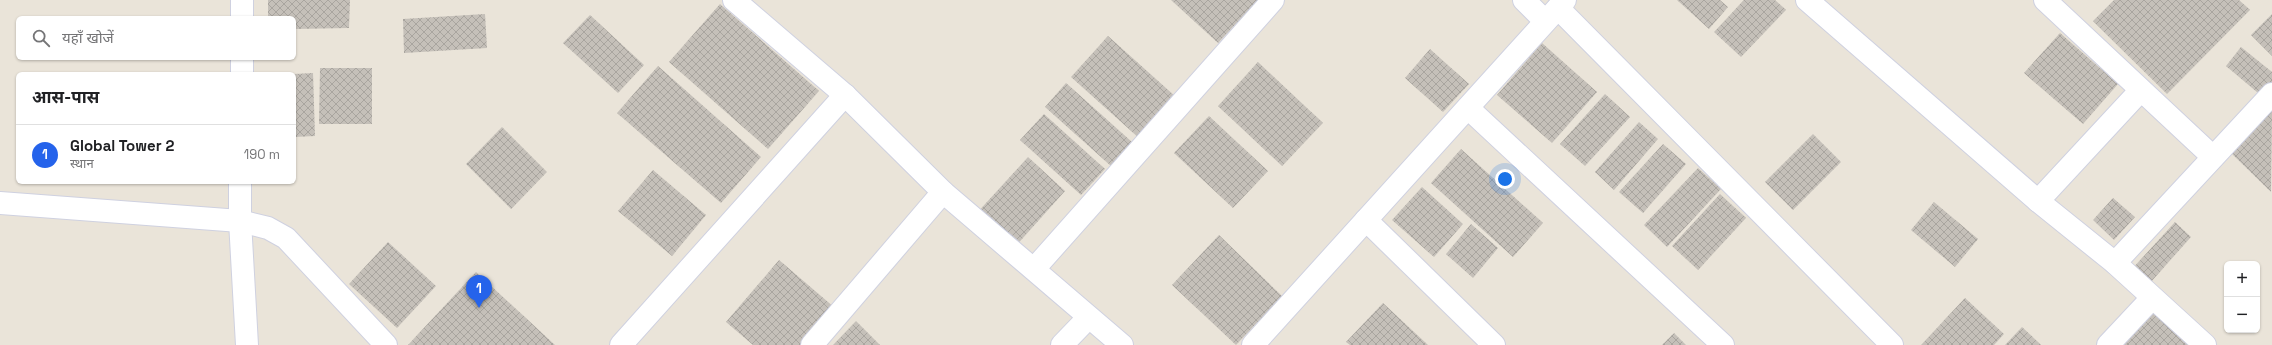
<!DOCTYPE html>
<html lang="hi">
<meta charset="utf-8">
<style>
body{margin:0;font-family:"Space Grotesk","Noto Sans Devanagari",sans-serif;background:#f2f2f2;color:#202124}
.controls{position:absolute;right:12px;bottom:12px;display:grid;overflow:hidden;border-radius:6px;box-shadow:0 1px 3px #0004}
.controls button{width:36px;height:36px;display:grid;place-items:center;padding:0;border:0;border-bottom:1px solid #e0e0e0;background:#fff;color:#202124;font:20px sans-serif}
.you{position:absolute;left:1505px;top:179px;width:14px;height:14px;margin:-10px;border:3px solid #fff;border-radius:50%;background:#1a73e8;box-shadow:0 0 0 6px #1a73e833}
.badge{display:grid;place-items:center;width:26px;height:26px;border-radius:50%;background:#2563eb;color:#fff;font-size:13px;font-weight:700}
.pin{position:absolute;translate:-50% -33px;filter:drop-shadow(0 1px 2px #0008)}
.pin::after{content:'';position:absolute;top:21px;width:14px;height:12px;background:inherit;clip-path:polygon(0 0,100% 0,50% 100%)}
.list{margin:0;padding:0;list-style:none}
h2{display:flex;justify-content:space-between;align-items:center;height:52px;margin:0;padding:0 16px;font-size:17px}
h2 small{font-size:13px;font-weight:400;color:#757577}
.list li{display:grid;grid-template-columns:26px 1fr auto;gap:12px;align-items:center;box-sizing:border-box;height:60px;padding:0 16px;border-top:1px solid #e0e0e0}
.list b{display:block;font-size:15px;white-space:nowrap}
.list p{margin:0;font-size:13px;white-space:nowrap;color:#757577}
.list em{font-size:13px;font-style:normal;color:#757577}
.icon{flex:none;width:22px;height:22px;fill:none;stroke:currentColor;stroke-width:2;stroke-linecap:round;stroke-linejoin:round}
.map{position:relative;flex:none;width:2272px;height:345px;overflow:hidden}
.search{position:absolute;background:#fff;box-shadow:0 1px 3px #0004;left:16px;top:16px;width:280px;height:44px;display:flex;align-items:center;gap:10px;box-sizing:border-box;padding:0 14px;border-radius:6px;color:#757577;font-size:15px}
.panel{position:absolute;background:#fff;box-shadow:0 1px 3px #0004;left:16px;top:72px;width:280px;height:112px;border-radius:6px}
.map>svg:first-child{display:block}
</style>
<div class="map">
<svg width="2272" height="345" viewBox="0 0 2272 345">
<defs>
<pattern id="building-cross-hatch" width="8" height="8" patternUnits="userSpaceOnUse"><rect width="8" height="8" fill="#c5c0b9"/><path d="M0 0l8 8M0 8l8-8" fill="none" stroke="#a9a59f"/></pattern>
</defs>
<rect width="100%" height="100%" fill="#eae4d9"/>
<!-- building -->
<g fill="url(#building-cross-hatch)">
<path d="M268,0H350L349,28L294,29V18H268Z"/>
<path d="M1171,0H1258L1218,43Z"/>
<path d="M1677,0H1720L1728,7L1709,29Z"/>
<path d="M1744,0H1775L1786,10L1741,57L1714,32Z"/>
<path d="M2114,0H2239L2250,10L2167,94L2093,21Z"/>
<path d="M720,4L819,91L768,149L669,62Z"/>
<path d="M485,14L487,48L404,53L403,19Z"/>
<path d="M2272,14V56L2251,35Z"/>
<path d="M590,15L644,65L618,93L563,43Z"/>
<path d="M2060,33L2118,84L2083,124L2024,73Z"/>
<path d="M1108,36L1176,97L1139,138L1071,77Z"/>
<path d="M1542,43L1597,92L1552,143L1497,95Z"/>
<path d="M2241,47L2272,72V88L2264,98L2226,66Z"/>
<path d="M1430,49L1469,84L1443,112L1405,78Z"/>
<path d="M1258,62L1323,123L1282,166L1218,106Z"/>
<path d="M658,66L761,157L721,203L617,113Z"/>
<path d="M320,68H372V124H319Z"/>
<path d="M313,73L315,136L294,137V74Z"/>
<path d="M1066,83L1132,142L1111,166L1045,107Z"/>
<path d="M1605,94L1630,117L1585,166L1560,144Z"/>
<path d="M2271,111L2272,113L2271,192L2230,152Z"/>
<path d="M1044,114L1105,169L1081,195L1020,140Z"/>
<path d="M1209,116L1268,171L1233,208L1174,153Z"/>
<path d="M1639,122L1658,139L1614,190L1595,172Z"/>
<path d="M502,127L547,172L511,209L466,164Z"/>
<path d="M1813,134L1841,162L1793,210L1765,182Z"/>
<path d="M1663,144L1686,164L1643,213L1619,192Z"/>
<path d="M1461,149L1543,223L1513,257L1431,183Z"/>
<path d="M1028,157L1065,191L1014,248L976,214Z"/>
<path d="M1698,168L1721,189L1667,247L1644,225Z"/>
<path d="M653,170L706,215L672,256L618,211Z"/>
<path d="M1422,187L1463,224L1434,257L1392,220Z"/>
<path d="M1720,194L1746,218L1698,270L1672,246Z"/>
<path d="M2113,198L2135,217L2114,240L2093,220Z"/>
<path d="M1934,202L1978,239L1955,267L1911,230Z"/>
<path d="M2175,222L2191,237L2150,283L2133,268Z"/>
<path d="M1471,224L1498,248L1473,278L1446,254Z"/>
<path d="M1219,235L1282,296L1236,345L1172,285Z"/>
<path d="M388,242L436,286L397,328L349,284Z"/>
<path d="M779,260L835,308L803,345H753L726,322Z"/>
<path d="M476,272L555,345H408Z"/>
<path d="M1965,298L2004,334L1994,345H1921Z"/>
<path d="M1383,303L1428,345H1350L1346,342Z"/>
<path d="M2150,305L2197,345H2117Z"/>
<path d="M856,321L880,345H833Z"/>
<path d="M2022,327L2041,345H2005Z"/>
<path d="M1674,333L1686,345H1662Z"/>
</g>
<g fill="none" stroke-linecap="round" stroke-linejoin="round">
<defs>
<g id="street">
<path d="M734,0L845,95L943,192L1122,345"/>
<path d="M1524,0L1545,21"/>
<path d="M1807,0L2038,201L2115,263L2205,345"/>
<path d="M2045,0L2213,157"/>
<path d="M1558,8L1892,345"/>
<path d="M242,18V0"/>
<path d="M242,74V58"/>
<path d="M1468,108L1723,345"/>
<path d="M240,182V221L247,345"/>
<path d="M2038,201L2140,91"/>
<path d="M0,203L240,221L268,228L286,238L386,345"/>
<path d="M1366,220L1494,345"/>
<path d="M2115,263L2272,94"/>
<path d="M1034,269L1273,0"/>
<path d="M621,345L845,95"/>
<path d="M812,345L943,192"/>
<path d="M1062,345L1088,318"/>
<path d="M1253,345L1565,0"/>
<path d="M2108,345L2152,298"/>
</g>
</defs>
<!-- street casing -->
<use href="#street" stroke="#cfd1e0" stroke-width="24"/>
<!-- street -->
<use href="#street" stroke="#fff" stroke-width="22"/>
</g>
</svg>
<div class="controls">
<button>+</button>
<button>−</button>
</div>
<div class="you"></div>
<div class="pin badge" style="left:479px;top:308px">1</div>
<div class="search"><svg class="icon" aria-label="search" viewBox="0 0 24 24"><circle cx="10" cy="10" r="6"/><path d="M15 15l6 6"/></svg>यहाँ खोजें</div>
<section class="panel">
<h2>आस-पास<small></small></h2>
<ul class="list">
<li><span class="badge">1</span><div><b>Global Tower 2</b><p>स्थान</p></div><em>190 m</em></li>
</ul>
</section>
</div>
